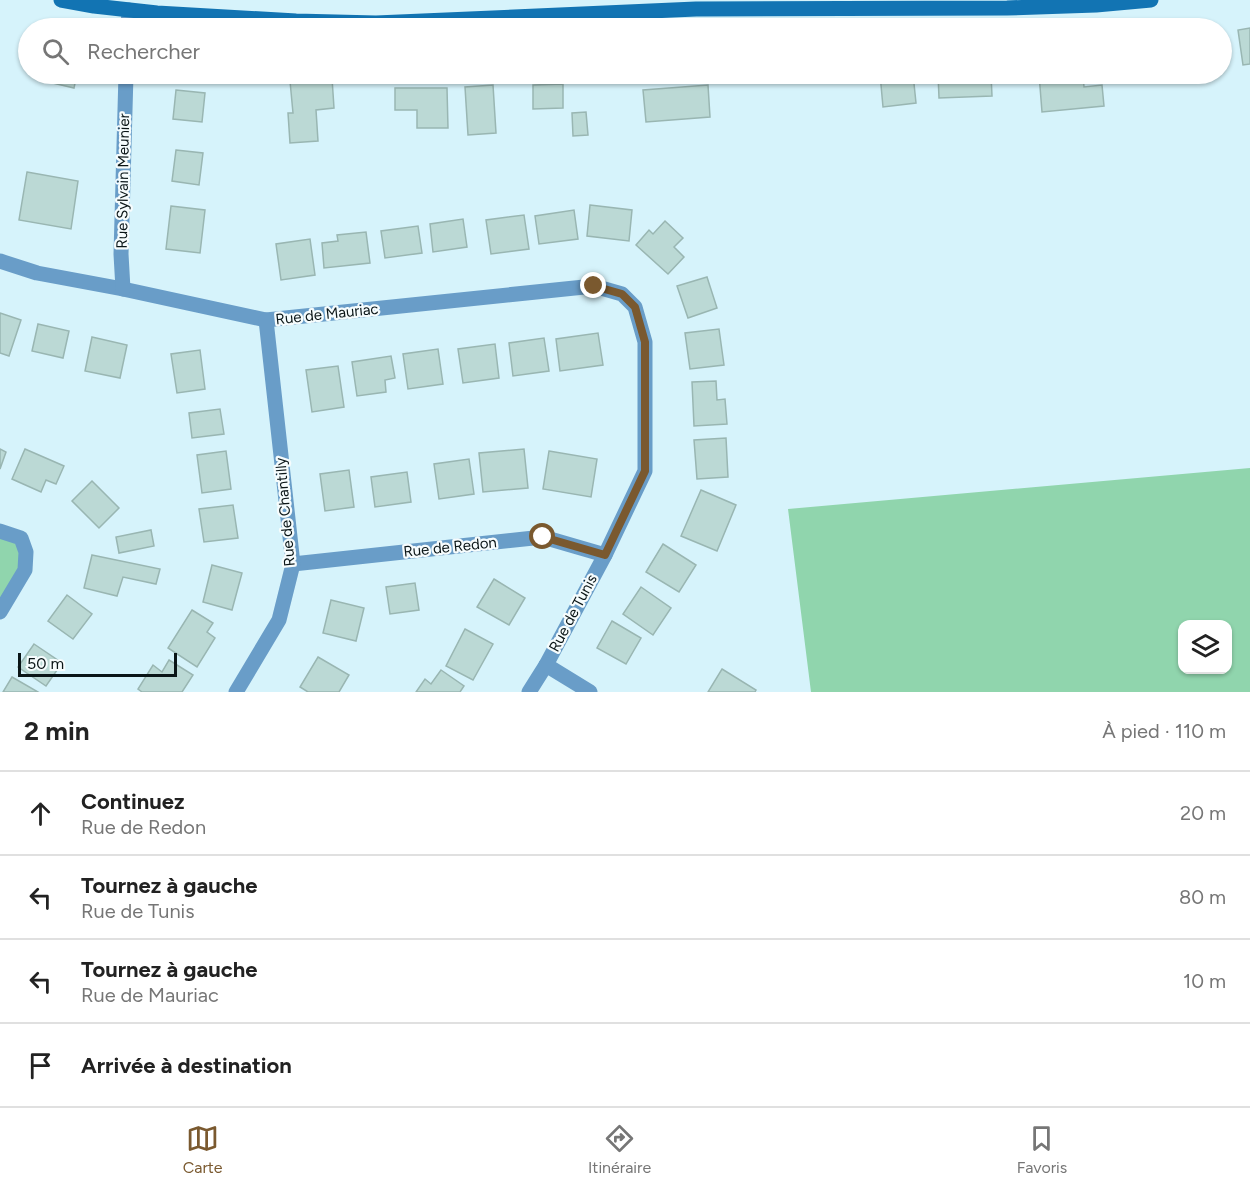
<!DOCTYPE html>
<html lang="fr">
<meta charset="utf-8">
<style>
body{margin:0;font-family:Figtree,sans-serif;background:#f2f2f2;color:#222}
.controls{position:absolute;right:18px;bottom:18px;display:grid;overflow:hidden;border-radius:12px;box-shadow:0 2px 4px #0004}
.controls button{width:54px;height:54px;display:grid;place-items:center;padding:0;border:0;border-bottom:2px solid #e0e0e0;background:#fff;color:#222;font:30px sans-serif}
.scale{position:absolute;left:18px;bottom:15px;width:159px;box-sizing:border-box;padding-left:6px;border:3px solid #0a1517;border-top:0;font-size:16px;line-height:21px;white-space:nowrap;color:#0a1517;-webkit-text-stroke:4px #f6fcfd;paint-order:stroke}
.stop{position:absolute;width:18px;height:18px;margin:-14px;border:4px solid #7a592f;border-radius:50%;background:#fff}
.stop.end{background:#7a592f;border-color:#fff;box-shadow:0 2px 6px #0008}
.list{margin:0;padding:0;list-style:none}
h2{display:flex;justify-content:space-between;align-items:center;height:78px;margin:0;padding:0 24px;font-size:26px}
h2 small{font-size:20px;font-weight:400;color:#767676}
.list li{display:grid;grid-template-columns:39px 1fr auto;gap:18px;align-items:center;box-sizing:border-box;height:84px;padding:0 24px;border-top:2px solid #e0e0e0}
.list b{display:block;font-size:22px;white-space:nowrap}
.list p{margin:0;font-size:20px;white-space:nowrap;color:#767676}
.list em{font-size:20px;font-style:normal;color:#767676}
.icon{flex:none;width:33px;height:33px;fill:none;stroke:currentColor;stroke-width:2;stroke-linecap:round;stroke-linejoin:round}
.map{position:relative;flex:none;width:1250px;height:692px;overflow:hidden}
.search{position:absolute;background:#fff;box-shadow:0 2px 4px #0004;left:18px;right:18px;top:18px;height:66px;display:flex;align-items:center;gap:15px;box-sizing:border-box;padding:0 21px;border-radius:33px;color:#767676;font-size:22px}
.sheet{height:414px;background:#fff}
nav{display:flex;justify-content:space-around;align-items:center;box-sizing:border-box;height:84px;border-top:2px solid #e0e0e0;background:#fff;font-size:16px;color:#767676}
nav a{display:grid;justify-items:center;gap:3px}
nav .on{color:#7a592f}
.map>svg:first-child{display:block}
</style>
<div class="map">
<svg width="1250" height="692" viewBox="0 0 1250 692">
<rect width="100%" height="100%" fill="#d6f3fb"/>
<!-- green -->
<g fill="#90d5ad" fill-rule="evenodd">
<path d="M1250,468V692H811L788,509ZM1182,624H1228V670H1182Z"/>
<path d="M0,531L26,552L0,612Z"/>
</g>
<!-- building -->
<g fill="#bbd9d5" stroke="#99b6b2" stroke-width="1.5">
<path d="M1250,28V64L1243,65L1238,30Z"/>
<path d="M42,74H77L74,88L40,80Z"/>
<path d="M880,74H913L916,103L883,107Z"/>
<path d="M938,74H991L992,96L939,98Z"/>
<path d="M1039,74H1083L1084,87L1102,85L1104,106L1042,112Z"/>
<path d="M332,78L334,108L316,110L318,141L290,143L288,113H293L290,81Z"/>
<path d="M563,84V108L533,109V85Z"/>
<path d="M493,85L496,133L468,135L465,87Z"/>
<path d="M708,85L710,117L646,122L643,90Z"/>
<path d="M395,88H447L448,128H417V110H395Z"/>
<path d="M176,90L205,93L202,122L173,119Z"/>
<path d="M586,112L588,135L573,136L572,113Z"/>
<path d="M176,150L203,153L199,185L172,181Z"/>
<path d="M27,172L78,181L71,229L19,220Z"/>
<path d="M590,205L632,210L629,241L587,236Z"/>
<path d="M171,206L205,210L200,253L166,249Z"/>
<path d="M574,210L578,239L539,244L535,216Z"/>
<path d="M524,215L529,249L491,254L486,220Z"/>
<path d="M463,219L467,247L433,252L430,224Z"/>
<path d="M665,221L683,238L674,247L684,257L668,274L636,245L649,230L653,234Z"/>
<path d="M418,226L422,253L385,258L381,231Z"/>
<path d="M366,232L370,263L324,268L322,243L338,241L337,235Z"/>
<path d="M310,239L315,275L281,280L276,244Z"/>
<path d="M707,277L717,308L688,318L677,286Z"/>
<path d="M0,313L21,320L9,356L0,353Z"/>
<path d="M38,324L69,331L63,358L32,351Z"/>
<path d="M719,329L724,365L690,369L685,333Z"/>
<path d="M598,333L603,365L560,371L556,339Z"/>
<path d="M92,337L127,345L120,378L85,371Z"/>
<path d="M544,338L549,371L513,376L509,343Z"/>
<path d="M495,344L499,378L463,383L458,349Z"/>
<path d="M438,349L443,384L408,389L403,354Z"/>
<path d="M200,350L205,389L177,393L171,354Z"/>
<path d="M391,356L395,378L385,380L386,392L357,396L352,362Z"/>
<path d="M338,366L344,407L312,412L306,370Z"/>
<path d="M716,381L717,400L725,399L727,424L694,426L692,382Z"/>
<path d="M220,409L224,434L192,438L189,413Z"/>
<path d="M726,438L728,477L697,479L694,440Z"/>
<path d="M0,449L6,452L0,469Z"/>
<path d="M25,449L64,466L56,484L46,480L41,492L12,479Z"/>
<path d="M524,449L528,488L483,492L479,453Z"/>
<path d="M226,451L231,489L202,493L197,455Z"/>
<path d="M549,451L597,459L591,497L543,489Z"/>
<path d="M469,459L474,494L439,499L434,464Z"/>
<path d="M349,470L354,507L325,511L320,474Z"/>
<path d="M407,472L411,502L375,507L371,477Z"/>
<path d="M92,481L119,508L99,528L72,501Z"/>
<path d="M701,490L736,505L717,551L681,536Z"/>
<path d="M233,505L238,538L204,542L199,509Z"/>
<path d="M151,530L154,546L119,553L116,537Z"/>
<path d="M663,544L696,565L679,592L646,572Z"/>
<path d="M92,555L160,569L156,584L123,577L117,596L84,588Z"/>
<path d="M212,565L242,573L232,610L203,602Z"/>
<path d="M494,579L525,598L509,625L477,607Z"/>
<path d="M415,583L419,610L390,614L386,587Z"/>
<path d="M641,587L671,608L653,635L623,614Z"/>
<path d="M67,595L92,614L73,639L48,621Z"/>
<path d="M331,600L364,608L356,641L323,633Z"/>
<path d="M192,610L213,623L207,632L215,638L197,667L168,648Z"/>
<path d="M612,621L641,638L626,664L597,648Z"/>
<path d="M465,629L493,644L473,680L446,666Z"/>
<path d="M34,644L62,663L46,686L18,667Z"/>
<path d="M318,657L349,675L339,692H308L300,687Z"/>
<path d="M169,660L193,675L182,692H142L138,689L153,665L162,672Z"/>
<path d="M722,669L756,690L755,692H708Z"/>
<path d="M441,670L464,686L460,692H416L425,679L431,684Z"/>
<path d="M12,677L38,692H3Z"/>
</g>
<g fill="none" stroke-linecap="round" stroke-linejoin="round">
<!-- street -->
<g stroke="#699dc8" stroke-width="15">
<path d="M128,28L129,10"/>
<path d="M0,261L37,273L123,289L266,320L594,286L622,294L635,307L645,342V471L605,555L546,665L529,692"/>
<path d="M123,289L121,254L126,74"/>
<path d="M0,531L21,538L26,552L25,570L0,612"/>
<path d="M293,564L543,537L605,555"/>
<path d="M546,665L590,692"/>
<path d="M236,692L279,620L293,564L266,320"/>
</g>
<!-- secondary -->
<path stroke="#1274b3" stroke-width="15" d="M61,0L94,6L157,13L296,21L376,23L696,9L1007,8L1096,5L1151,0"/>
</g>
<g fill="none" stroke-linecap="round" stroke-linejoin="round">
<!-- route -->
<path stroke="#7a592f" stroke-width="8" d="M543,537L605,555L645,471V342L635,307L622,294L594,286"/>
</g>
<g text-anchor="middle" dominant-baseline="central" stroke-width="4.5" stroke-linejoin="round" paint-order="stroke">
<!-- street labels -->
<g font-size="15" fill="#0a1517" stroke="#f6fcfd">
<text transform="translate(123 181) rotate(-89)">Rue Sylvain Meunier</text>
<text transform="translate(327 314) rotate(-6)">Rue de Mauriac</text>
<text transform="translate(285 512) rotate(-95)">Rue de Chantilly</text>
<text transform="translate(450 547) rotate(-6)">Rue de Redon</text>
<text transform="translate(573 613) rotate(-62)">Rue de Tunis</text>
</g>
</g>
</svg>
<div class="controls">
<button><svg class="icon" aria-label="layers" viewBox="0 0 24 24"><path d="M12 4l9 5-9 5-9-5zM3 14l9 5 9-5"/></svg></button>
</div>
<div class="scale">50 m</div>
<div class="stop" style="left:543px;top:537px"></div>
<div class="stop end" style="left:594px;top:286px"></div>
<div class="search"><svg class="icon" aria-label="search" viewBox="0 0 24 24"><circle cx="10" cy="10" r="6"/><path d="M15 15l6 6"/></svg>Rechercher</div>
</div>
<section class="sheet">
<h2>2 min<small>À pied · 110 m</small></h2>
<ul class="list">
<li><svg class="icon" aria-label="ahead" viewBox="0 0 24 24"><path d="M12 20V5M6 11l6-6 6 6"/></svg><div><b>Continuez</b><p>Rue de Redon</p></div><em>20 m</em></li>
<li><svg class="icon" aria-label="left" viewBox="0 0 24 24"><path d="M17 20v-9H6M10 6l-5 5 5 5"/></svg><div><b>Tournez à gauche</b><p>Rue de Tunis</p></div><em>80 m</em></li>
<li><svg class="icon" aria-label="left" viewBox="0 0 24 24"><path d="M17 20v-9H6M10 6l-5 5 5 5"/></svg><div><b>Tournez à gauche</b><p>Rue de Mauriac</p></div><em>10 m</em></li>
<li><svg class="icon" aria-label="arrive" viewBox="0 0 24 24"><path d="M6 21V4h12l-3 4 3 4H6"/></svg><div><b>Arrivée à destination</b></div></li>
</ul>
</section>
<nav>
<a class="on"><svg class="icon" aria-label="map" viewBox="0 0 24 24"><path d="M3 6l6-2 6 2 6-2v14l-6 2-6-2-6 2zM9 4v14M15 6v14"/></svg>Carte</a>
<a><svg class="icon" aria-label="directions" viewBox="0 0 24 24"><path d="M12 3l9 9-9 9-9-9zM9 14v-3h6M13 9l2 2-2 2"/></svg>Itinéraire</a>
<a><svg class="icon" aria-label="saved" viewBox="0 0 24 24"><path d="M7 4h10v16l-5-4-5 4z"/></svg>Favoris</a>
</nav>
